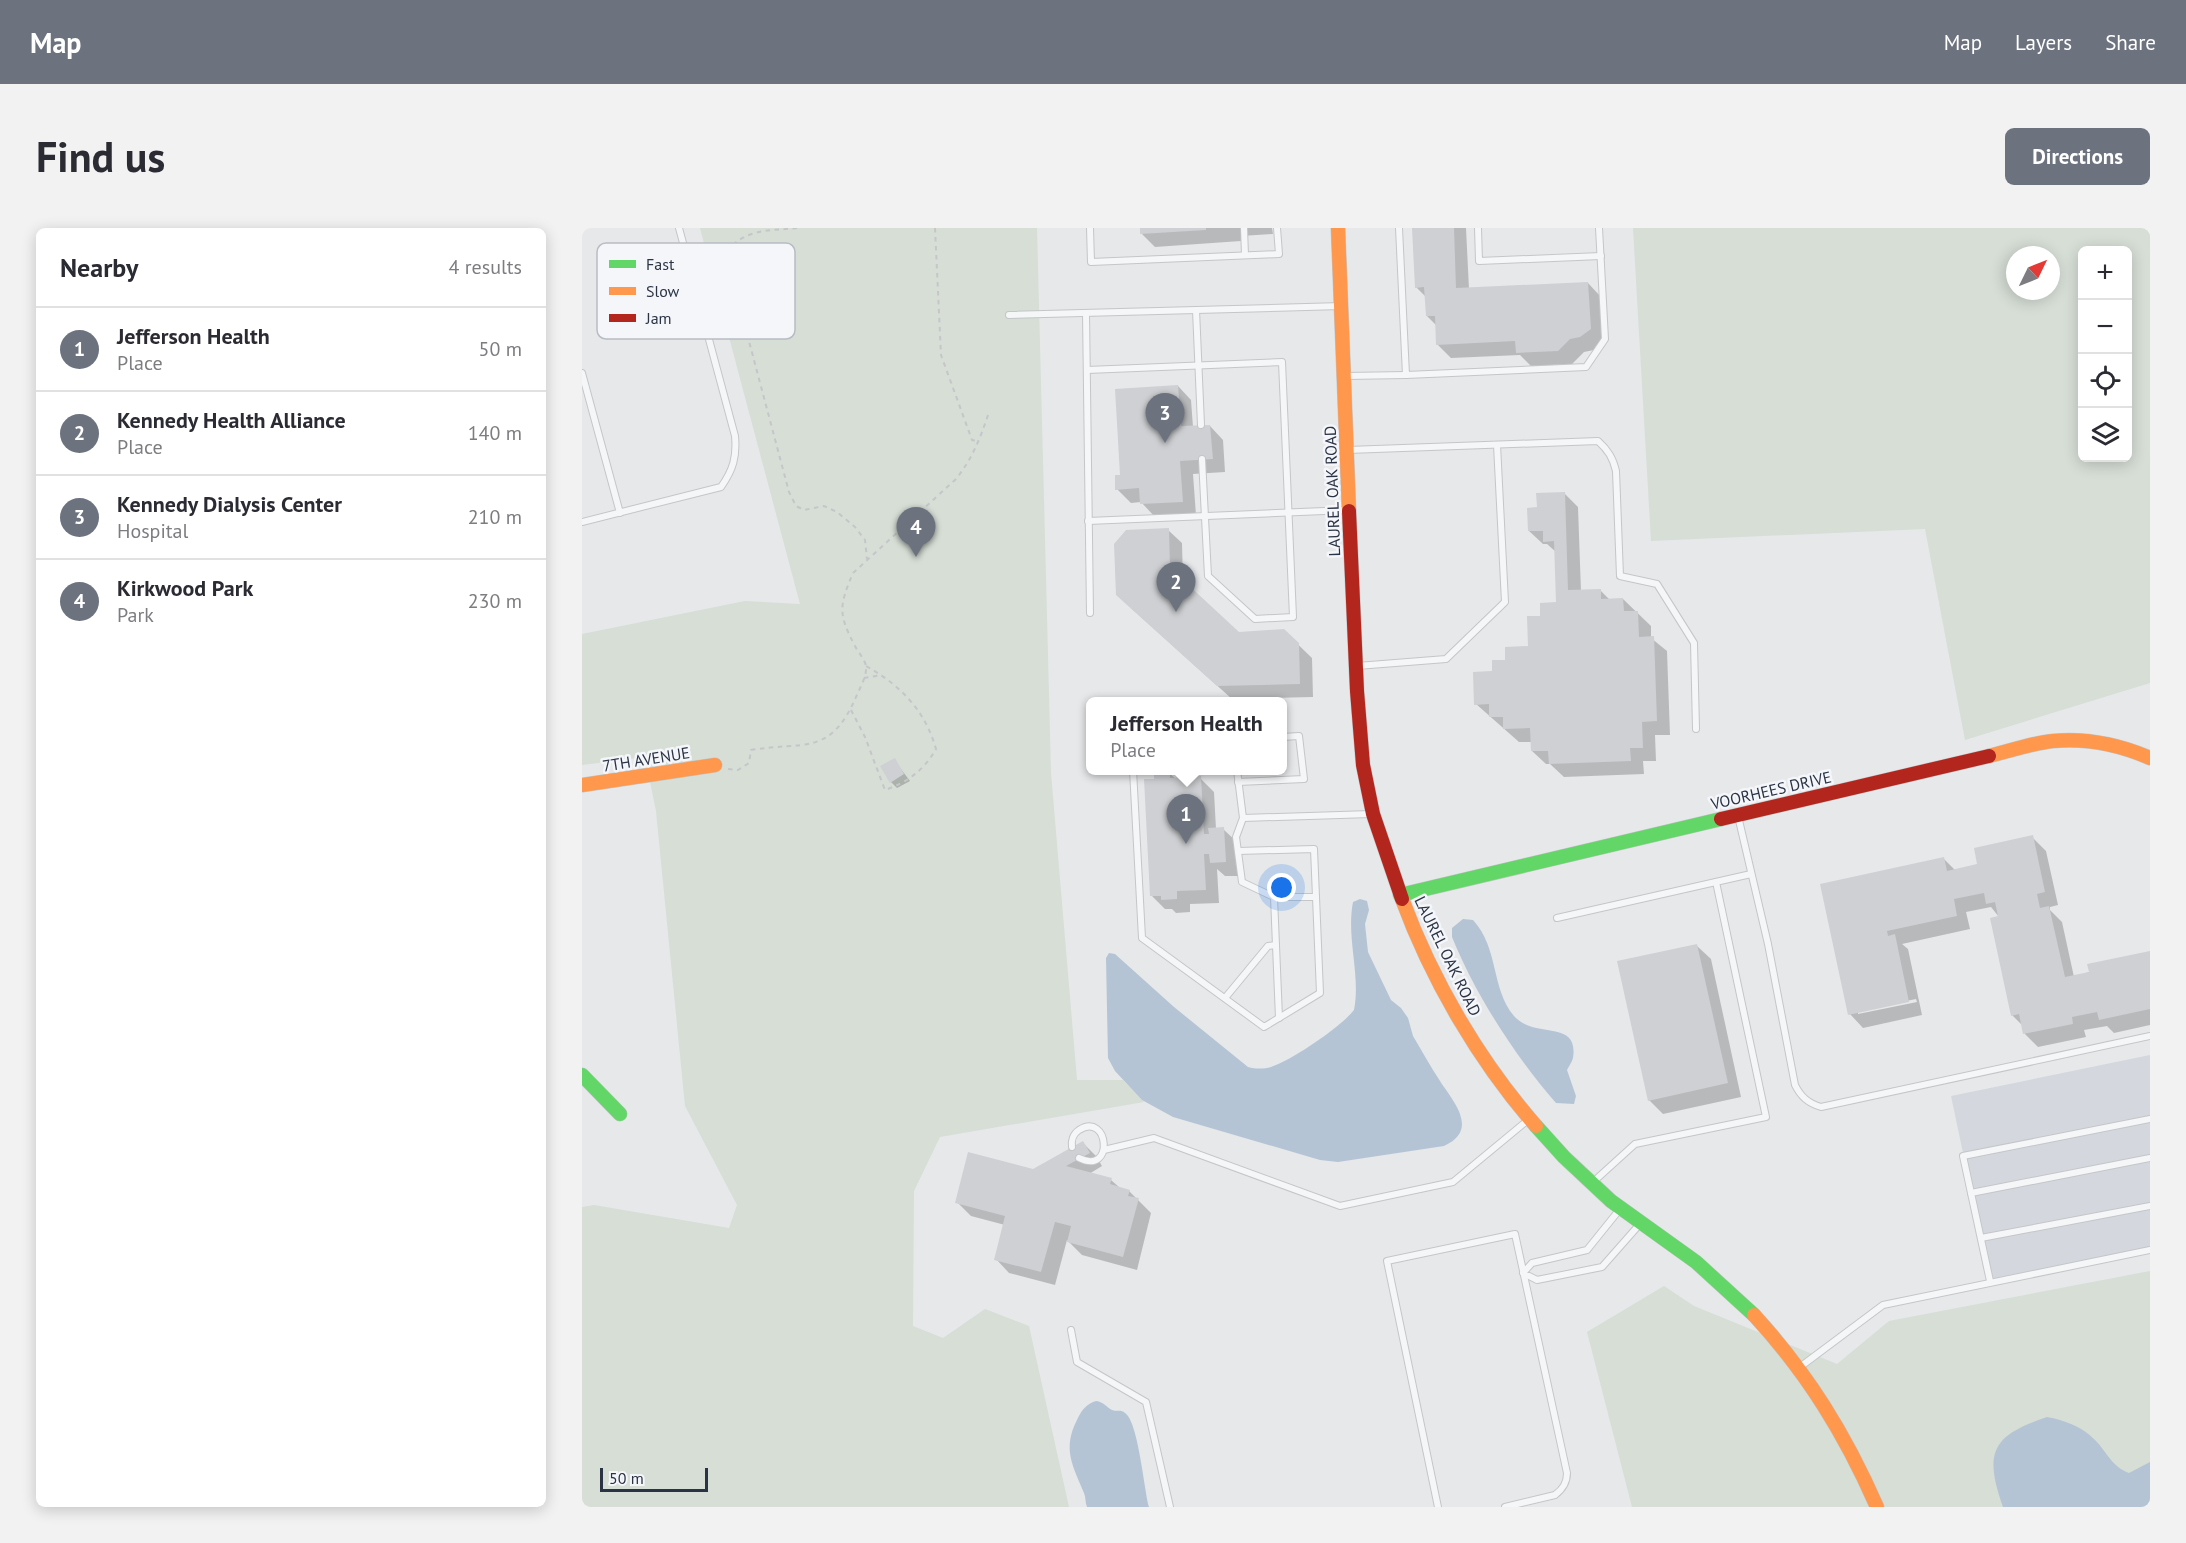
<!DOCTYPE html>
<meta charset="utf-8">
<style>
body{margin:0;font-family:"PT Sans",sans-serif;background:#f2f2f3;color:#2b2b33}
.controls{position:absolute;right:18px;top:18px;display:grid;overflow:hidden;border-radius:9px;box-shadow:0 3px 15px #0003}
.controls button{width:54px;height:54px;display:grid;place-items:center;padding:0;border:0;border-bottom:2px solid #e1e1e2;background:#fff;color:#2b2b33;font:30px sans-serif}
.compass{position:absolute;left:1424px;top:18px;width:54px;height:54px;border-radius:50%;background:#fff;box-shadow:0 3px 15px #0003;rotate:47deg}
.scale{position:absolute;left:18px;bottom:15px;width:108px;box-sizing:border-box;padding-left:6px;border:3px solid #2b3445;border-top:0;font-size:16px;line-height:21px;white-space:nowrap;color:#2b3445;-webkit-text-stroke:4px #f4f6f9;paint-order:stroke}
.you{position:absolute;left:700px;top:660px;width:21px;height:21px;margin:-15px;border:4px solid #fff;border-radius:50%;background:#1a73e8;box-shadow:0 0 0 9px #1a73e833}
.badge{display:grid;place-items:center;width:39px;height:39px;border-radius:50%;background:#6c737f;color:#fff;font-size:20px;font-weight:700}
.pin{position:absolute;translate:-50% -50px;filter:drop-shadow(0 2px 3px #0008)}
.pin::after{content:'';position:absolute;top:32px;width:21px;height:18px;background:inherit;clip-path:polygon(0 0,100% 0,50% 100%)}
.popup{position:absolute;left:504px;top:469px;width:201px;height:78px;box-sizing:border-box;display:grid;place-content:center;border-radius:9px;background:#fff;filter:drop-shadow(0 2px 4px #0005);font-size:20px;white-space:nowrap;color:#7c7c81}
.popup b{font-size:22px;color:#2b2b33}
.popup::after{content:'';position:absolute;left:50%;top:100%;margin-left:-12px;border:12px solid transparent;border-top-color:#fff}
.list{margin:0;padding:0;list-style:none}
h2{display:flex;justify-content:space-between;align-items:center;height:78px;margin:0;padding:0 24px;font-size:26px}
h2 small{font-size:20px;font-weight:400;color:#7c7c81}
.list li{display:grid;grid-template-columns:39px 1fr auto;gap:18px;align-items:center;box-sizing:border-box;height:84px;padding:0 24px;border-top:2px solid #e1e1e2}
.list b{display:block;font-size:22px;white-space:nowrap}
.list p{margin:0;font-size:20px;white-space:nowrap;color:#7c7c81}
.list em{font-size:20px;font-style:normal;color:#7c7c81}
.icon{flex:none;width:33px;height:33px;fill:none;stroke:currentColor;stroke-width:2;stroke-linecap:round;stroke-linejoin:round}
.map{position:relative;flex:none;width:1568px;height:1279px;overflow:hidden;border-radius:9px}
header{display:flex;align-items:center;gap:36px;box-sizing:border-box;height:84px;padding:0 30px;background:#6c737f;color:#fff}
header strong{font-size:28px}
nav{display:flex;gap:33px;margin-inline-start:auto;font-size:21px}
.intro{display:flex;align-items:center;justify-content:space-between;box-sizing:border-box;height:144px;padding:0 36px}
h1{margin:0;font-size:42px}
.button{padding:15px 27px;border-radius:9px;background:#6c737f;color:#fff;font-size:21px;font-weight:700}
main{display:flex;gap:36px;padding:0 36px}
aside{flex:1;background:#fff;border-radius:9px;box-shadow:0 3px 15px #0003}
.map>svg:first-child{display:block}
</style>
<header>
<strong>Map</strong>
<nav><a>Map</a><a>Layers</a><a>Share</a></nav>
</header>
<div class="intro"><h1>Find us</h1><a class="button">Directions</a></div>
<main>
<aside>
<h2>Nearby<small>4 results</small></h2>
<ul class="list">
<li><span class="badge">1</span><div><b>Jefferson Health</b><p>Place</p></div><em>50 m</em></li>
<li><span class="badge">2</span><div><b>Kennedy Health Alliance</b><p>Place</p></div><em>140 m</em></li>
<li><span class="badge">3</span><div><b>Kennedy Dialysis Center</b><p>Hospital</p></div><em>210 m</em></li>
<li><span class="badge">4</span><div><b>Kirkwood Park</b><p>Park</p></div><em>230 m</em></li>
</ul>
</aside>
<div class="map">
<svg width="1568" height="1279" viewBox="0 0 1568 1279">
<rect width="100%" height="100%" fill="#e6e8ea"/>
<!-- built -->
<path fill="#d4d7dd" d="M1568,827V1022L1408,1053L1369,868Z"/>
<!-- green -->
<g fill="#d6ded6" fill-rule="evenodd">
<path d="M118,0H455L469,545L495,852H541L562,874L358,909L332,963L331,1098L361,1110L403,1081L447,1098L487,1279H0V979L12,977L147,1000L155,977L103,878L74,583L63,529L0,537V406L163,373L218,376Z"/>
<path d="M1051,0H1568V455L1383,512L1343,301L1069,313ZM1500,22H1546V230H1500ZM1433,27H1469V63H1433Z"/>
<path d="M1568,1043V1279H1050L1005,1104L1082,1058L1112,1078L1255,1136L1307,1093Z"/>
</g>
<!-- water -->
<g fill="#b4c4d5">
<path d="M778,671L785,673L787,682L783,696L786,724L809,772L819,780L826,790L831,808C840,823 848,838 858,853C871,873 898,902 862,918L756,934L738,932L591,889L560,872L533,843L526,830L524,730L527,725L533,726L592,779L666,839C673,841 682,841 689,839C710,832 759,799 772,782C779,747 764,710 771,674Z"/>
<path d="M881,691L891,692C917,720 909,761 932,788C953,812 997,790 991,830C990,834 987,838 985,842L994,868L992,876L974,875C933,828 893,766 870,709V700Z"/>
<path d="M514,1173C522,1174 524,1179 530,1182C535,1184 539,1181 543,1185C556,1193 562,1260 567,1279H505C503,1274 504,1270 502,1265C491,1238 480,1221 495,1192C499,1183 504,1176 514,1173Z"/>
<path d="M1465,1189C1482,1192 1501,1199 1513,1212C1525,1224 1530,1239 1547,1245L1568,1234V1279H1421C1401,1223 1411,1207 1465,1189Z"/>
</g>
<!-- shadow -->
<g fill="#0003" fill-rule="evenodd">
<path d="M559,0H690L691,6L659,8V13L573,19L560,6Z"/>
<path d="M831,0H884L887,61L1006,55L1019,69L1022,114L1012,122L1002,124L990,136L949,138L938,127L869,130L855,116L854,97L845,88L844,69L834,59Z"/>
<path d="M596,158L609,172L611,199L628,198L641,212L643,244L611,246L614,287L573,289L559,274L549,275L535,261L540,248Z"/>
<path d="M982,265L996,279L999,363L1018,362L1028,372L1041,371L1069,398V410L1085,423L1088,507H1073L1074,533H1061L1062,546L982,549L968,536H964L950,523V514H937L894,476L912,445L925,433L948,419L960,389L976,375L974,324L965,316H961L947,303L956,281Z"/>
<path d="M586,302L600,315L601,354L657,405L701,402L730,430L731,469L650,471L549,380Z"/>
<path d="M312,532L328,553L315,560L309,554Z"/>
<path d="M587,545L594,551L618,550L632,564L634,601H641L655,614L657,648H643L635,641L637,675L608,676V684L594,685L590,681H583L570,668L574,552Z"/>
<path d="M1450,609L1464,623L1476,677L1468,679V682L1480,694L1492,749L1568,724V797L1532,805L1525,798L1502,802L1504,809L1456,819L1443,806L1441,798L1430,787L1417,689L1409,679L1384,684L1388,701L1320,716L1326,721L1340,787L1281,800L1268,786L1239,657L1362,631L1374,643L1397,637ZM1334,771L1335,774L1276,786V783Z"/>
<path d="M1115,718L1129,731L1159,869L1081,886L1067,872Z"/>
<path d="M501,915L514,928L520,938L507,946L529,952L538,960L547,963L569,985L555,1042L500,1027L485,1012L473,1057L427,1045L414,1031L423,997L389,988L375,974L452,943Z"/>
</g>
<!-- building -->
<g fill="#ced0d3">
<path d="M558,0H624V2L558,6Z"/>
<path d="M830,0H872L874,60L1006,54L1009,101L998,109L988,111L976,123L934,125L933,113L854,117L853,88H844L842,59L833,60Z"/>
<path d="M596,157L599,198L628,197L631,231L598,233L601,274L558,276L557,260L533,262V247H538L533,161Z"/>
<path d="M983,264L986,362L1019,361V371L1041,370L1042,383H1056L1057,409L1072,408L1075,493L1060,494L1061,520H1048L1049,533L967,536L966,523H949L948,500L921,501V489H907V476L892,477L891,444L910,443V432H923V419L946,418L945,388H958V375L974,374L972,313L961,314V303H946L945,280L955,279L954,265Z"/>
<path d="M587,300L588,340L657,404L702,401L717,415L718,456L635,458L534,367L532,316L544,302Z"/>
<path d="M313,530L322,546L308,555L298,538Z"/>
<path d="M588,543V550L619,548L622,606H627L626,600L642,599L644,634L628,635L627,626H622L624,662L595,663V671L579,672V668H568L562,551H572V544Z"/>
<path d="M1451,607L1463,664L1455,666L1458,680L1467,678L1483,749L1507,744L1505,736L1568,723V781L1517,792L1515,784L1490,789L1491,796L1441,806L1437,786L1429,788L1408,690L1416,688L1413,674L1404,676L1402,665L1372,671L1375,688L1305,703L1306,708L1313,706L1327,774L1266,787L1238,656L1362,629L1365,643L1395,636L1392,620Z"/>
<path d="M1115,716L1146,855L1066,873L1035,733Z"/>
<path d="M501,913L508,925L484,938L530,950L528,956L548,962L546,968L557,970L541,1029L485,1014L489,998L473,994L459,1044L412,1032L423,988L373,975L386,924L451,941Z"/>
</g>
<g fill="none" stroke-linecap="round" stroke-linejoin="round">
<defs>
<g id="lane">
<path d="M508,0L509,34L697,26L695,0"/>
<path d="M662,0L663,27"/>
<path d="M817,0L824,147L1004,139L1023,111L1017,0"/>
<path d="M896,0L897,33L1019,28"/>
<path d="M614,82L619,197"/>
<path d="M504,85L508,385"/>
<path d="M427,87L760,78"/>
<path d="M505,142L700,134L711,389L673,391L626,348L620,231"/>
<path d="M0,145L38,285"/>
<path d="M764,148L824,147"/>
<path d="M766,222L1016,213C1026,222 1031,230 1034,243L1038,348L1075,356L1112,415L1114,501"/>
<path d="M506,293L766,282"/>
<path d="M0,294L139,259C151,242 155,229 153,208L97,0"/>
<path d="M775,438L864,431L923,374L915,217"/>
<path d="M551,542L560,710L682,799L738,765L732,621L656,623"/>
<path d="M655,542L661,590L654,609L660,654L692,669L697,790"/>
<path d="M656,554L722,551L717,508L700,509"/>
<path d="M1156,588L1186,716L1213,857C1219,869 1226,875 1239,879L1568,808"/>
<path d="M661,590L789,586"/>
<path d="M692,669H734"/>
<path d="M975,690L1169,646"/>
<path d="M643,770L686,718L694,717"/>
<path d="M490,919C489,913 491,906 497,902C527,883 533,948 497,930"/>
<path d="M522,922L572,910L758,978L871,954L946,892"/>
<path d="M1010,955L1053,916L1184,889L1134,654"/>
<path d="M1389,965L1568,930"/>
<path d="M1038,981L1005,1022L950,1035L941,1045L955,1052L1020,1039L1057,997"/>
<path d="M1399,1010L1568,978"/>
<path d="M1408,1053L1381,928L1568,891"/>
<path d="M489,1102L495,1134L564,1174L588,1279"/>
<path d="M1218,1139L1301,1077L1568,1022"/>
<path d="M856,1279L805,1033L933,1006L985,1245C985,1255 981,1261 973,1267L923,1279"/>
</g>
<g id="fast">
<path d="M818,667L1139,591"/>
<path d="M0,847L38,886"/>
<path d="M954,898L982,929L1029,973L1114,1034L1172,1087"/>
</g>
<g id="slow">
<path d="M756,0L767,283"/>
<path d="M1407,528C1428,523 1450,515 1471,513C1504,510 1538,517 1568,530"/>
<path d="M0,557L133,537"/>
<path d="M820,671C850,752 897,833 954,898"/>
<path d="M1172,1087C1226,1146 1263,1206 1295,1279"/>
</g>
<g id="jam">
<path d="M767,283L775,463L781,537L791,586L820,671"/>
<path d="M1139,591L1407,528"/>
</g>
</defs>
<!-- lane casing -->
<use href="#lane" stroke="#c4c6c8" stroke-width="8"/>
<!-- fast casing -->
<use href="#fast" stroke="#c4c6c8" stroke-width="15"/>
<!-- slow casing -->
<use href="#slow" stroke="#c4c6c8" stroke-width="15"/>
<!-- jam casing -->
<use href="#jam" stroke="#c4c6c8" stroke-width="15"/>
<!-- path -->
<g stroke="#c5c6ca" stroke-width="2" stroke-dasharray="4.5 4.5" stroke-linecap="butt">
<path d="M215,0C188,3 160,0 144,26L147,38L207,264L214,278L222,282L242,278L255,284L273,299L283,312L285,331"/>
<path d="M353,0L359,127L390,212L397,213"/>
<path d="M282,450L300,447"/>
<path d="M269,482L283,509L303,562C326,554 342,542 354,521C343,482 318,457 284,438"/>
<path d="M146,541L156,542L167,535L169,522C222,513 248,529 274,469C278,460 285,448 284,438C283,432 276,424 273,418C256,386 257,378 271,345L374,251C390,231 398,211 406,187"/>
</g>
<!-- lane -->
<use href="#lane" stroke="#f5f6f7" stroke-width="6"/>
<!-- fast -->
<use href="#fast" stroke="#63d668" stroke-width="14"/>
<!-- slow -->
<use href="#slow" stroke="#ff974d" stroke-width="14"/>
<!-- jam -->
<use href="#jam" stroke="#b3261e" stroke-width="14"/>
</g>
<g text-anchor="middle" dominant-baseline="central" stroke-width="5" stroke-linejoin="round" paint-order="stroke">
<!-- street labels -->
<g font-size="16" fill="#2b3445" stroke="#f4f6f9">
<text transform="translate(750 263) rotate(-92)">LAUREL OAK ROAD</text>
<text transform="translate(64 531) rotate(-9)">7TH AVENUE</text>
<text transform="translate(1189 562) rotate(-13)">VOORHEES DRIVE</text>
<text transform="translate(866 728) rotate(64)">LAUREL OAK ROAD</text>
</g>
</g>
<!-- legend -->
<rect x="15" y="15" width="198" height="96" rx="9" fill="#f4f6f9" stroke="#b8bcc3" stroke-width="1.5"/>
<rect x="27" y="32" width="27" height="8" fill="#63d668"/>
<rect x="27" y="59" width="27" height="8" fill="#ff974d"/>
<rect x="27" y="86" width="27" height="8" fill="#b3261e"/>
<g font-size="16" fill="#2b3445">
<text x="64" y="42">Fast</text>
<text x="64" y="69">Slow</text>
<text x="64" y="96">Jam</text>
</g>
</svg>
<div class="controls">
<button>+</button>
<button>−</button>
<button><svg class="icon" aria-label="locate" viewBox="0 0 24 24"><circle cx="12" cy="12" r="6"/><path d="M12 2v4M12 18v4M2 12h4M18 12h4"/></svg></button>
<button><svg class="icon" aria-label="layers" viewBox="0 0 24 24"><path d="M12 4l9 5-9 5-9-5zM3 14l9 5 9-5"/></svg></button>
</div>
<svg class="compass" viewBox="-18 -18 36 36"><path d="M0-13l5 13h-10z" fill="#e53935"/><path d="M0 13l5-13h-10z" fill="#7c7c81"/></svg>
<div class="scale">50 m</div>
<div class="you"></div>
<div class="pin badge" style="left:604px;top:616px">1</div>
<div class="popup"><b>Jefferson Health</b>Place</div>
<div class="pin badge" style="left:594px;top:384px">2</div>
<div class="pin badge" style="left:583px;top:215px">3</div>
<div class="pin badge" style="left:334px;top:329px">4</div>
</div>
</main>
